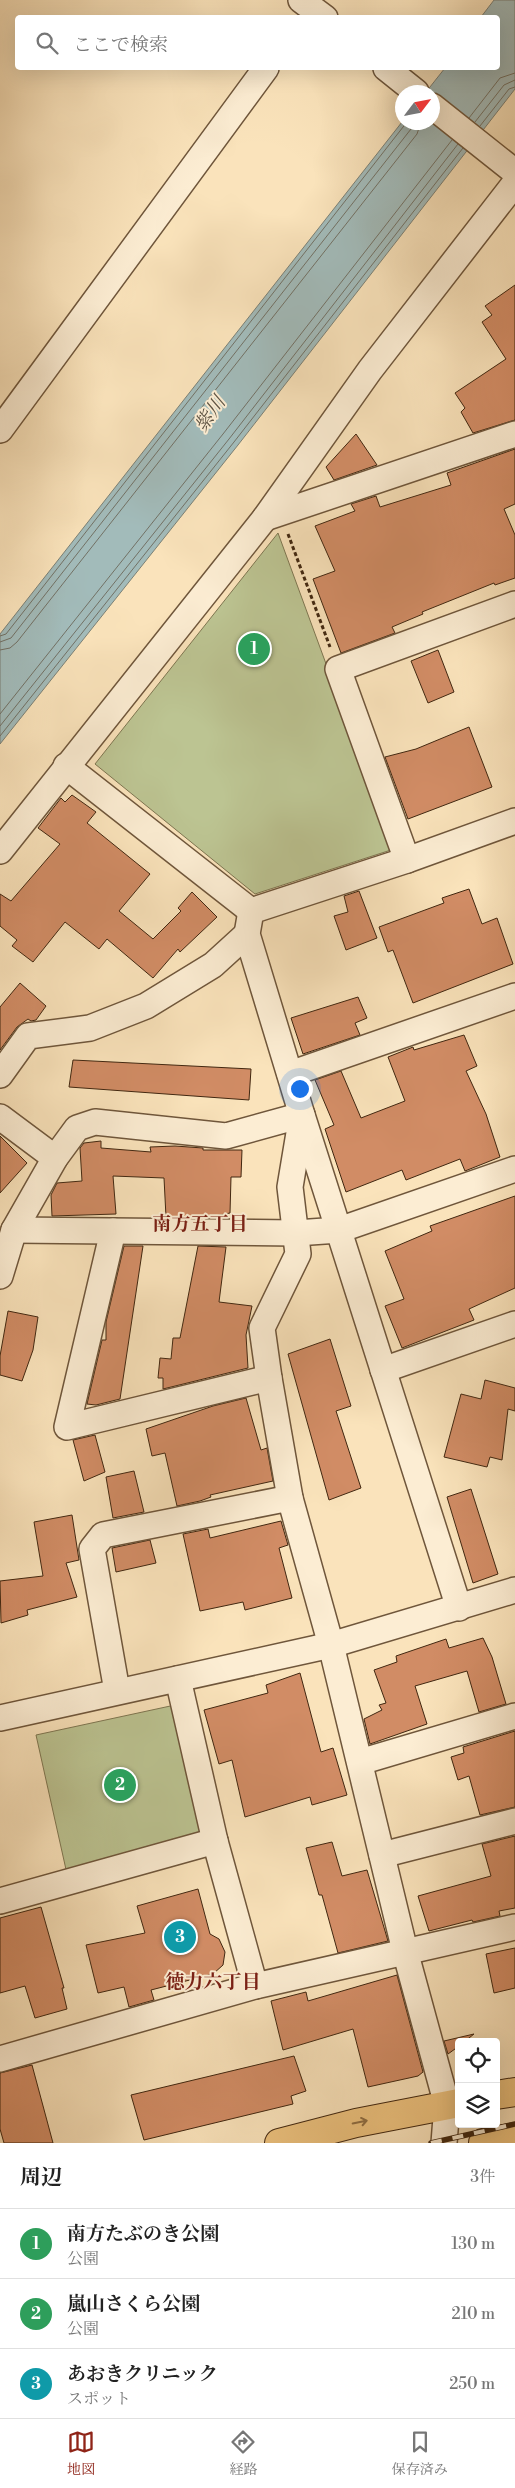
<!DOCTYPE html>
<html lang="ja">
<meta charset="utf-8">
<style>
body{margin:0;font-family:"Libre Bodoni","Noto Serif JP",serif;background:#f6f6f6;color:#222}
.controls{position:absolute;right:15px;bottom:15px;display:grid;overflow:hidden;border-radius:5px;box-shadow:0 5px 20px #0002}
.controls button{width:45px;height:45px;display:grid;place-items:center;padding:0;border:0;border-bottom:1px solid #e0e0e0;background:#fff;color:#222;font:25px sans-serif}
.compass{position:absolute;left:395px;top:85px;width:45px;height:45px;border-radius:50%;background:#fff;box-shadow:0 5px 20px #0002;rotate:58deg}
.you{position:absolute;left:299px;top:1088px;width:18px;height:18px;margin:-12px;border:4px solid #fff;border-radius:50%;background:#1a73e8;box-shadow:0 0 0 8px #1a73e833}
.badge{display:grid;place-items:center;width:32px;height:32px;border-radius:50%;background:#8f2418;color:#fff;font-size:16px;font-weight:700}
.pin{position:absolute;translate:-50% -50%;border:2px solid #fff;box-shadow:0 1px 5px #0006}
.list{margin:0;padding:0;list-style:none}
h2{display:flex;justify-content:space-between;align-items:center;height:65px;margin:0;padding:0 20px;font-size:21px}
h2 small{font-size:16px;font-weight:400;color:#767676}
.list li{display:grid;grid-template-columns:32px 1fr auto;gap:15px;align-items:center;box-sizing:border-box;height:70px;padding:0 20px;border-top:1px solid #e0e0e0}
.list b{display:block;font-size:19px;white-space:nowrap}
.list p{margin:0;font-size:16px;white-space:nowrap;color:#767676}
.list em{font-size:16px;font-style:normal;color:#767676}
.icon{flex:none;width:28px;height:28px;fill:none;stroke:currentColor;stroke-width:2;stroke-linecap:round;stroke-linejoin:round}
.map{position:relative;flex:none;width:515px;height:2143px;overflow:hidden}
.search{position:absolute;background:#fff;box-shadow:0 5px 20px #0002;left:15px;right:15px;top:15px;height:55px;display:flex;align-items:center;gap:12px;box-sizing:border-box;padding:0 18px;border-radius:5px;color:#767676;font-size:19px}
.sheet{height:275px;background:#fff}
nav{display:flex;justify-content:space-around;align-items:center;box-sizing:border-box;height:70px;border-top:1px solid #e0e0e0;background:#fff;font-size:14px;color:#767676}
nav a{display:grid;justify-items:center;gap:2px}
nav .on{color:#8f2418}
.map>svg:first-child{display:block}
</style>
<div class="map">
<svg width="515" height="2143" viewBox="0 0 515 2143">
<rect width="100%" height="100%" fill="#fae3bb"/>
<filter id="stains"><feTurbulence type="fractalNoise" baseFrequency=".004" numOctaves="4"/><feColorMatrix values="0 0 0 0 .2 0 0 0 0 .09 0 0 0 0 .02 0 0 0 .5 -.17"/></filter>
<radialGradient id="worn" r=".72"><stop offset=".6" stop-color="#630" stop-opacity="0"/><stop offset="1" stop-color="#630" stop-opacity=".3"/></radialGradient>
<!-- green -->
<g fill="#bcc492" stroke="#7e7651">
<path d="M278,533L394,849L255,894L95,764Z"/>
<path d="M175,1705L206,1834L67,1874L36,1735Z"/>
</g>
<!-- water -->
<path fill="#a2bbba" stroke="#7b8076" d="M494,0H515V89L238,445L0,744V634L402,122H432V92H426L445,68H498V18L481,17Z"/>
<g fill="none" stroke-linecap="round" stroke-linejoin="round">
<!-- shore -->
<g stroke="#727165" stroke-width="1">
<path d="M469,118L500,78L515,73"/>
<path d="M475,122L504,85L515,80"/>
<path d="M480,126L509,89L515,87"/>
<path d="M0,636L6,634L407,122"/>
<path d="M0,642L11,638L411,129L414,122"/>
<path d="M0,650L10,648L17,642L417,134L421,122"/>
<path d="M0,714L223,434L452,140"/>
<path d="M0,726L229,439L458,144"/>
<path d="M0,736L234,442L463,148"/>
</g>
</g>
<!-- building -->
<g fill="#d18c65" stroke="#412710">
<path d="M515,285V420L473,433L461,412L465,408L455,393L506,359L482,322L492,315L485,306Z"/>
<path d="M356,434L377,465L334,480L326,467Z"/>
<path d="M515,449V504L504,509L515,535V578L495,585L494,583L422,612L423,614L392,627L395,633L341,653L313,579L335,571L315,526L355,511L351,504L376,496L380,507L451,485L447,473Z"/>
<path d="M438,650L454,692L428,703L411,661Z"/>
<path d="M469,727L492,787L408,819L385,757L416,749Z"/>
<path d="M72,795L96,812L87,823L150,874L119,911L153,939L181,911L178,908L192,892L217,917L180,952L178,949L153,978L107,939L99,949L65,922L33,962L12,946L17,940L0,926V894L11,901L60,844L38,828L61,798L65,802Z"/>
<path d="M469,889L482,924L497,918L513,964L413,1003L393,950L388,952L379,927L444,903L442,898Z"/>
<path d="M359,891L377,938L346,950L334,916L348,912L344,896Z"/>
<path d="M20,983L46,1006L36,1020L31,1021L28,1019L17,1027L0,1050V1007Z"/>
<path d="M358,997L367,1018L355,1023L360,1035L303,1054L291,1018Z"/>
<path d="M464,1035L477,1066L466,1071L486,1114L500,1157L465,1171L460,1159L406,1180L402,1170L346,1192L325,1129L334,1125L315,1080L341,1071L361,1118L405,1101L388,1057L413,1047L414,1050Z"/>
<path d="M73,1060L251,1069L249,1100L69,1087Z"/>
<path d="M0,1136L27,1163L0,1193Z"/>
<path d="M101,1141V1148L151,1152L150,1147L175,1146L203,1148V1150H242L241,1177H231L230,1213L204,1218L166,1217L164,1178L113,1176L116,1214L52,1216L51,1195L57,1183L82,1181L80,1148L84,1143Z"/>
<path d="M515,1196V1288L469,1309L474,1320L402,1348L385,1306L404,1299L385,1251L432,1231L430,1226Z"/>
<path d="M124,1246H143L120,1399L96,1405L87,1404L102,1340H106V1322Z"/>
<path d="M198,1246L226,1247L219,1302L252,1306L246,1335L248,1368L163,1389V1378H158L160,1358L171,1359L173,1338H180Z"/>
<path d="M8,1311L38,1317L33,1350L22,1381L0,1375V1356Z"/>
<path d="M330,1339L351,1406L336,1411L361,1488L329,1500L288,1354Z"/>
<path d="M485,1380L515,1388V1411L508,1409L502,1460L490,1457L487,1467L444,1457L461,1394L481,1399Z"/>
<path d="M246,1398L261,1450L267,1448L273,1481L210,1495L211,1497L200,1501L177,1506L165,1453L152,1456L146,1429L213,1406Z"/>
<path d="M95,1435L105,1472L84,1481L73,1440Z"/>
<path d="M134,1471L144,1512L113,1518L106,1477Z"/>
<path d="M471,1489L498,1574L473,1583L447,1497Z"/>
<path d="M72,1515L79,1560L66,1563L77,1597L27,1610L28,1615L1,1623L0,1581L43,1576L34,1522Z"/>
<path d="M281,1521L288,1545L279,1548L292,1598L245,1610L243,1602L200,1611L183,1534L208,1529L210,1538Z"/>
<path d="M150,1540L156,1563L116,1572L112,1548Z"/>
<path d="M483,1638L492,1657L506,1704L479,1712L467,1671L415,1686L427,1724L370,1744L364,1719L382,1710L379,1705L386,1703L374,1670L397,1662L396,1656L446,1639L449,1648Z"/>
<path d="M300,1673L321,1752L333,1748L347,1795L312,1805L310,1797L245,1817L232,1760L219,1764L204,1710L268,1693L266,1685Z"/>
<path d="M515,1731V1807L480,1815L469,1776L458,1780L451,1757L464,1753L463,1747Z"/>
<path d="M515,1836V1908L499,1911L500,1916L473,1922L472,1920L429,1931L418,1896L491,1876L482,1844Z"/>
<path d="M332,1842L342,1876L367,1870L388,1941L338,1953L322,1895H319L306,1848Z"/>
<path d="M198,1889L210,1934L219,1939L225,1952L223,1965L213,1974L151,1990L154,2000L129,2007L124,1987L98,1993L86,1945L145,1933L137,1906Z"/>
<path d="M41,1907L64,1988H62L67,2009L35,2018L25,1986L0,1993V1918Z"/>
<path d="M515,1948V1988L494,1993L486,1954Z"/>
<path d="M397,1975L423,2072L418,2076L368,2087L353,2029L283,2050L271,2001L306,1992L308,2001Z"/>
<path d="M474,2034L464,2042H459V2046L448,2054L444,2041Z"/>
<path d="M294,2056L306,2091L291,2096L293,2104L144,2140L131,2095Z"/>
<path d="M32,2065L53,2143H4L0,2129V2073Z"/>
</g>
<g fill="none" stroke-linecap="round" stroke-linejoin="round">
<defs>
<g id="minor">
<path d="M301,0L325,18"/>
<path d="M386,68L416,92"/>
<path d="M432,106L515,172"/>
<path d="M0,430L266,68"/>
<path d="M265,518L515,434"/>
<path d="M66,766L251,911"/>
<path d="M0,851L265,518L370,370L515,183"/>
<path d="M407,860L338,669L515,604"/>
<path d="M290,1074L515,996"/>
<path d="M0,1075L28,1036L90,1028L146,1006L213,965L247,934"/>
<path d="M0,1117L55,1158"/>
<path d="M14,1230L296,1233L339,1230L515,1169"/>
<path d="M113,1231L67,1427L269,1378"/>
<path d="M0,1276L14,1230L55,1158L77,1128L95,1122L226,1136L302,1115L290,1187L298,1254L262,1328L269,1378L290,1498L331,1645L405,1951L447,2105L444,2143"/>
<path d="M383,1370L515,1324"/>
<path d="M459,1608L302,1115L247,934L251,911L407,860L515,821"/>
<path d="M178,1679L215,1841L255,1986"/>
<path d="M117,1691L92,1549L103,1535L290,1498"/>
<path d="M0,1718L331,1645L515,1590"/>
<path d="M360,1762L515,1716"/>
<path d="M382,1855L515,1821"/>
<path d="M0,1901L215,1841"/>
<path d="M0,2059L255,1986L515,1927"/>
</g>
<g id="highway">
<path d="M496,2095L515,2092"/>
<path d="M279,2143L356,2123L459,2103"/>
<path d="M483,2143L515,2137"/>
</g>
</defs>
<!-- minor casing -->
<use href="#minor" stroke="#6f563b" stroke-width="28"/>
<!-- highway casing -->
<use href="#highway" stroke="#412710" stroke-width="30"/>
<!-- path -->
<path stroke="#412710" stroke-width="3" stroke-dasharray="4 2.5" stroke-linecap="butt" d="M288,534L330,647"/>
<!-- minor -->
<use href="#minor" stroke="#fcedd3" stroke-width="25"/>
<!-- highway -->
<use href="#highway" stroke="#edc27e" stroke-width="28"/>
<defs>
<path id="rail" d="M431,2143L515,2124"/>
</defs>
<!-- rail casing -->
<use href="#rail" stroke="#412710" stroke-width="5.5"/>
<!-- rail -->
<use href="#rail" stroke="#fcedd3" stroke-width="4" stroke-dasharray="11" stroke-linecap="butt"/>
</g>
<!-- one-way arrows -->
<defs><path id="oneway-shaft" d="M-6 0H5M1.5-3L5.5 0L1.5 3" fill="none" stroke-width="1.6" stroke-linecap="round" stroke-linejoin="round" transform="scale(1.25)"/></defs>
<use stroke="#8e6d42" href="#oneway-shaft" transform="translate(360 2122) rotate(-12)"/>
<g text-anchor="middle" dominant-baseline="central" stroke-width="4" stroke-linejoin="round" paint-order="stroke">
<!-- water labels -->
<g font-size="19" font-style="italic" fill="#5e5343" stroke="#fcedd3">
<text transform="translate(210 414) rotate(-55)">紫川</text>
</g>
<!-- neighbourhood labels -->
<g font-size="19" font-weight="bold" fill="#7a1f14" stroke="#fcedd3">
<text x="200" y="1224">南方五丁目</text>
<text x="213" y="1982">徳力六丁目</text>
</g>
</g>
<rect width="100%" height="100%" filter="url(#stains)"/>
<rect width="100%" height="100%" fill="url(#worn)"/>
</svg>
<div class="controls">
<button><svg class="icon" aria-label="locate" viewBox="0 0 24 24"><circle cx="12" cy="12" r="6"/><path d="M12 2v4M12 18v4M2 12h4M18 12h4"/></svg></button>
<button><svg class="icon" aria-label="layers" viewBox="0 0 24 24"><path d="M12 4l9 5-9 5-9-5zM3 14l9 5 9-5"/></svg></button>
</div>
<svg class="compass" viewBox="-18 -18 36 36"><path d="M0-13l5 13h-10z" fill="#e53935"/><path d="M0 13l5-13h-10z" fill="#767676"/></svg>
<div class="you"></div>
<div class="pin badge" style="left:254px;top:649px;background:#2e9e5b">1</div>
<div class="pin badge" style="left:120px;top:1785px;background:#2e9e5b">2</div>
<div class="pin badge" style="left:180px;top:1937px;background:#0f9aa8">3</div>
<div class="search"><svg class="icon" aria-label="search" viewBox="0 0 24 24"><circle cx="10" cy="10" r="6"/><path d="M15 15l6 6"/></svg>ここで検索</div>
</div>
<section class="sheet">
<h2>周辺<small>3件</small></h2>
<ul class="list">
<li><span class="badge" style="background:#2e9e5b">1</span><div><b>南方たぶのき公園</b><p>公園</p></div><em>130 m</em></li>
<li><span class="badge" style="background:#2e9e5b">2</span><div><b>嵐山さくら公園</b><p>公園</p></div><em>210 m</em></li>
<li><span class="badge" style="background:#0f9aa8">3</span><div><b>あおきクリニック</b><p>スポット</p></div><em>250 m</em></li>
</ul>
</section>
<nav>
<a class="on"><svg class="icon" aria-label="map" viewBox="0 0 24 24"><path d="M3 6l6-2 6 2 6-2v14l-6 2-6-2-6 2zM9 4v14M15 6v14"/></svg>地図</a>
<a><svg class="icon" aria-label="directions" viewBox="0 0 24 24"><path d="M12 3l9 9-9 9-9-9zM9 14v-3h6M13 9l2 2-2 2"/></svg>経路</a>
<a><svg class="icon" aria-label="saved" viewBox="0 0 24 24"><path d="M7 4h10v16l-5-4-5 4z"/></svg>保存済み</a>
</nav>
